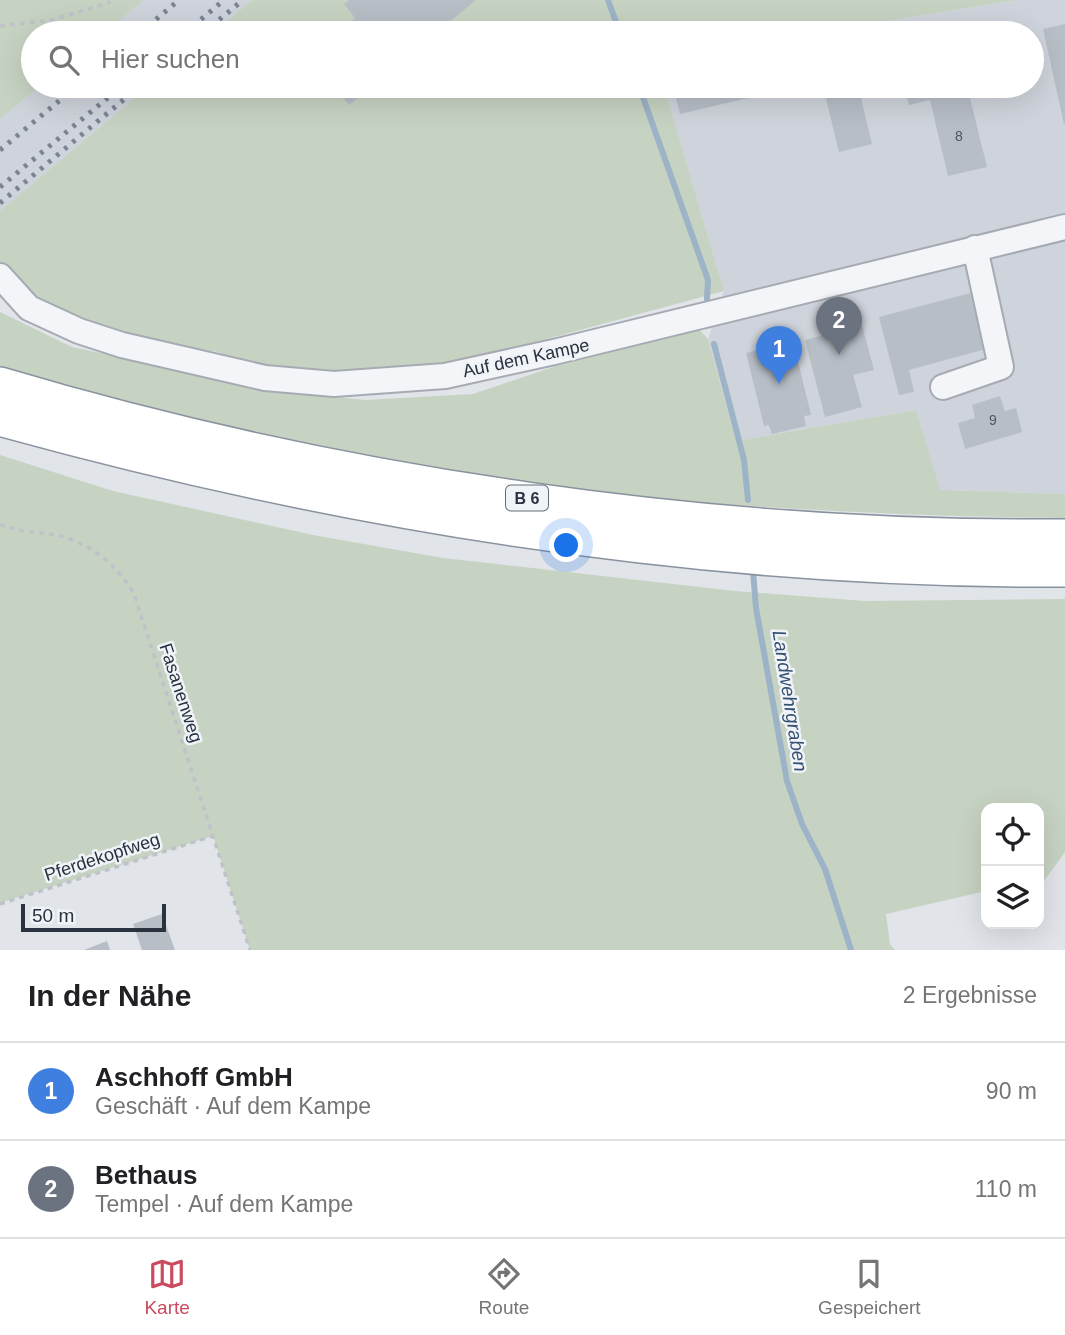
<!DOCTYPE html>
<html lang="de">
<meta charset="utf-8">
<style>
body{margin:0;font-family:Helvetica,sans-serif;background:#f6f6f6;color:#202124}
.controls{position:absolute;right:21px;bottom:21px;display:grid;overflow:hidden;border-radius:14px;box-shadow:0 7px 28px #0002}
.controls button{width:63px;height:63px;display:grid;place-items:center;padding:0;border:0;border-bottom:2px solid #e0e0e0;background:#fff;color:#202124;font:35px sans-serif}
.scale{position:absolute;left:21px;bottom:18px;width:145px;box-sizing:border-box;padding-left:7px;border:4px solid #2a3240;border-top:0;font-size:19px;line-height:24px;white-space:nowrap;color:#2a3240;-webkit-text-stroke:5px #f0f3f7;paint-order:stroke}
.you{position:absolute;left:567px;top:546px;width:24px;height:24px;margin:-18px;border:5px solid #fff;border-radius:50%;background:#1a73e8;box-shadow:0 0 0 10px #1a73e833}
.badge{display:grid;place-items:center;width:46px;height:46px;border-radius:50%;background:#ca4a60;color:#fff;font-size:23px;font-weight:700}
.pin{position:absolute;translate:-50% -58px;filter:drop-shadow(0 2px 4px #0008)}
.pin::after{content:'';position:absolute;top:37px;width:24px;height:21px;background:inherit;clip-path:polygon(0 0,100% 0,50% 100%)}
.list{margin:0;padding:0;list-style:none}
h2{display:flex;justify-content:space-between;align-items:center;height:91px;margin:0;padding:0 28px;font-size:30px}
h2 small{font-size:23px;font-weight:400;color:#757577}
.list li{display:grid;grid-template-columns:46px 1fr auto;gap:21px;align-items:center;box-sizing:border-box;height:98px;padding:0 28px;border-top:2px solid #e0e0e0}
.list b{display:block;font-size:26px;white-space:nowrap}
.list p{margin:0;font-size:23px;white-space:nowrap;color:#757577}
.list em{font-size:23px;font-style:normal;color:#757577}
.icon{flex:none;width:38px;height:38px;fill:none;stroke:currentColor;stroke-width:2;stroke-linecap:round;stroke-linejoin:round}
.map{position:relative;flex:none;width:1065px;height:950px;overflow:hidden}
.search{position:absolute;background:#fff;box-shadow:0 7px 28px #0002;left:21px;right:21px;top:21px;height:77px;display:flex;align-items:center;gap:18px;box-sizing:border-box;padding:0 24px;border-radius:38px;color:#757577;font-size:26px}
.sheet{height:287px;background:#fff}
nav{display:flex;justify-content:space-around;align-items:center;box-sizing:border-box;height:98px;border-top:2px solid #e0e0e0;background:#fff;font-size:19px;color:#757577}
nav a{display:grid;justify-items:center;gap:4px}
nav .on{color:#ca4a60}
.map>svg:first-child{display:block}
</style>
<div class="map">
<svg width="1065" height="950" viewBox="0 0 1065 950">
<rect width="100%" height="100%" fill="#e1e4e9"/>
<!-- built -->
<g fill="#cfd3db">
<path d="M144,0H252L212,33H104Z"/>
<path d="M1018,0H1065V494L939,490L916,410L736,441L708,339L724,291L664,86H1032V33H832L873,23Z"/>
<path d="M40,86H149L0,211V119Z"/>
</g>
<!-- green -->
<g fill="#c7d3c2">
<path d="M0,0H144L104,33H33V86H40L0,119Z"/>
<path d="M252,0H1018L873,23L832,33H212Z"/>
<path d="M149,86H664L724,291L447,366L368,377L249,365L215,351L186,353L79,331L0,276V211Z"/>
<path d="M0,312L72,347L282,391L365,400L473,394L556,366L698,328L708,339L736,441L916,410L940,490L1065,494V518C796,515 525,496 262,439C174,420 87,393 0,370Z"/>
<path d="M0,455L113,491L313,535L443,558L735,591L864,601L1065,599V852L1044,881H1039V808H986V891L886,914L890,944L895,950H250L213,836L0,903Z"/>
</g>
<g fill="none" stroke-linecap="round" stroke-linejoin="round">
<!-- stream -->
<g stroke="#9db3c8" stroke-width="6">
<path d="M608,0L620,33"/>
<path d="M639,86L708,280L707,299"/>
<path d="M714,344L744,460L748,500"/>
<path d="M753,571L756,608L787,781L802,824L825,869L851,950"/>
</g>
</g>
<!-- building -->
<g fill="#b8bec6">
<path d="M349,0H476L436,33H336L355,18L344,4Z"/>
<path d="M951,23L954,33H914V32Z"/>
<path d="M1065,24V124H1064L1043,29Z"/>
<path d="M333,86H372L349,105Z"/>
<path d="M673,86H795V87L680,114Z"/>
<path d="M823,86H858L872,144L839,152Z"/>
<path d="M904,86H967L987,167L948,176L930,100L909,105Z"/>
<path d="M978,291L993,347L909,370L914,392L899,395L879,317Z"/>
<path d="M862,325L874,370L853,375L862,407L825,417L805,340Z"/>
<path d="M793,341L811,415L804,416L806,426L772,434L769,425L764,426L746,353Z"/>
<path d="M1000,396L1005,411L1016,408L1022,432L965,449L958,423L975,418L972,405Z"/>
<path d="M162,914L175,950H142L133,924Z"/>
<path d="M107,941L110,950H84Z"/>
</g>
<g fill="none" stroke-linecap="round" stroke-linejoin="round">
<defs>
<g id="minor">
<path d="M0,276L29,308L79,331L122,345L265,378L334,384L445,376L554,352L1065,227"/>
<path d="M943,387L1001,367L975,248"/>
</g>
<g id="highway">
<path d="M0,385C339,486 711,540 1065,537"/>
<path d="M0,418C347,514 704,571 1065,569"/>
</g>
</defs>
<!-- minor casing -->
<use href="#minor" stroke="#a6abb3" stroke-width="28"/>
<!-- highway casing -->
<use href="#highway" stroke="#89929f" stroke-width="38"/>
<!-- path -->
<g stroke="#bfc2c8" stroke-width="3.5" stroke-dasharray="5 5" stroke-linecap="butt">
<path d="M0,26L52,20L111,2"/>
<path d="M0,525C17,531 37,532 55,535C89,542 117,564 134,594L250,950"/>
<path d="M0,904L213,836"/>
</g>
<!-- minor -->
<use href="#minor" stroke="#f3f5f8" stroke-width="24"/>
<!-- highway -->
<use href="#highway" stroke="#fff" stroke-width="35"/>
<!-- rail -->
<g stroke="#7b8492" stroke-width="5" stroke-dasharray="3.5 7" stroke-linecap="butt">
<path d="M140,33L179,0"/>
<path d="M185,33L224,0"/>
<path d="M203,33L243,0"/>
<path d="M0,150L77,86"/>
<path d="M0,187L122,86"/>
<path d="M0,203L140,86"/>
</g>
</g>
<g text-anchor="middle" dominant-baseline="central" stroke-width="5" stroke-linejoin="round" paint-order="stroke">
<!-- number labels -->
<g font-size="14" fill="#4e5562">
<text x="959" y="136">8</text>
<text x="993" y="420">9</text>
</g>
<!-- shield labels -->
<rect fill="#f0f3f7" stroke="#656c77" stroke-width="2" x="506" y="485.5" width="42" height="25" rx="5"/>
<g font-size="16" font-weight="bold" fill="#2a3240">
<text x="527" y="498">B 6</text>
</g>
<!-- street labels -->
<g font-size="18" fill="#2a3240" stroke="#f0f3f7">
<text transform="translate(526 358) rotate(-12)">Auf dem Kampe</text>
<text transform="translate(181 693) rotate(72)">Fasanenweg</text>
<text transform="translate(102 857) rotate(-18)">Pferdekopfweg</text>
</g>
<!-- water labels -->
<g font-size="19" font-style="italic" fill="#355273" stroke="#f0f3f7">
<text transform="translate(790 701) rotate(81)">Landwehrgraben</text>
</g>
</g>
</svg>
<div class="controls">
<button><svg class="icon" aria-label="locate" viewBox="0 0 24 24"><circle cx="12" cy="12" r="6"/><path d="M12 2v4M12 18v4M2 12h4M18 12h4"/></svg></button>
<button><svg class="icon" aria-label="layers" viewBox="0 0 24 24"><path d="M12 4l9 5-9 5-9-5zM3 14l9 5 9-5"/></svg></button>
</div>
<div class="scale">50 m</div>
<div class="you"></div>
<div class="pin badge" style="left:779px;top:384px;background:#3f7fe0">1</div>
<div class="pin badge" style="left:839px;top:355px;background:#6b7280">2</div>
<div class="search"><svg class="icon" aria-label="search" viewBox="0 0 24 24"><circle cx="10" cy="10" r="6"/><path d="M15 15l6 6"/></svg>Hier suchen</div>
</div>
<section class="sheet">
<h2>In der Nähe<small>2 Ergebnisse</small></h2>
<ul class="list">
<li><span class="badge" style="background:#3f7fe0">1</span><div><b>Aschhoff GmbH</b><p>Geschäft · Auf dem Kampe</p></div><em>90 m</em></li>
<li><span class="badge" style="background:#6b7280">2</span><div><b>Bethaus</b><p>Tempel · Auf dem Kampe</p></div><em>110 m</em></li>
</ul>
</section>
<nav>
<a class="on"><svg class="icon" aria-label="map" viewBox="0 0 24 24"><path d="M3 6l6-2 6 2 6-2v14l-6 2-6-2-6 2zM9 4v14M15 6v14"/></svg>Karte</a>
<a><svg class="icon" aria-label="directions" viewBox="0 0 24 24"><path d="M12 3l9 9-9 9-9-9zM9 14v-3h6M13 9l2 2-2 2"/></svg>Route</a>
<a><svg class="icon" aria-label="saved" viewBox="0 0 24 24"><path d="M7 4h10v16l-5-4-5 4z"/></svg>Gespeichert</a>
</nav>
